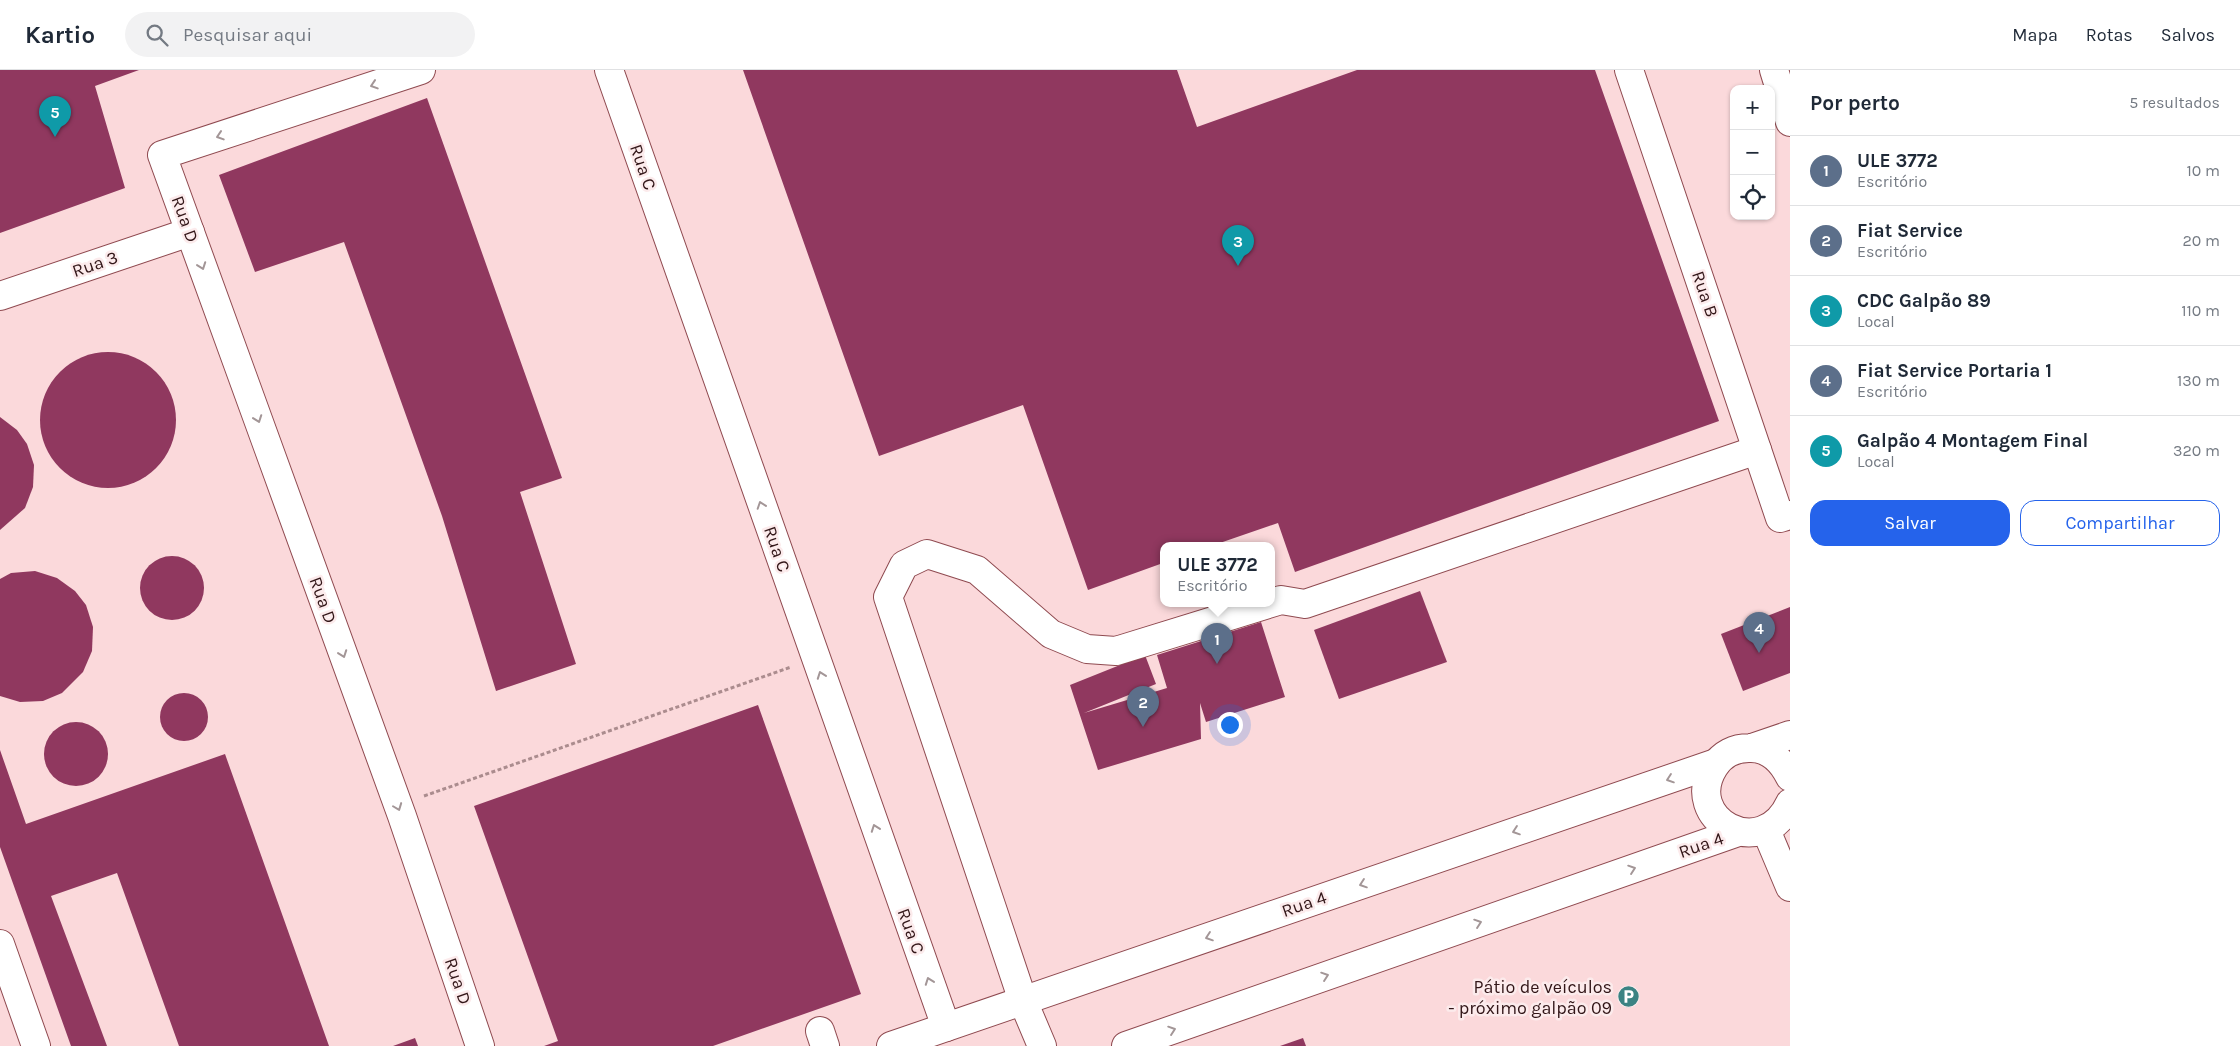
<!DOCTYPE html>
<html lang="pt">
<meta charset="utf-8">
<style>
body{margin:0;font-family:Karla,sans-serif;background:#f2f2f3;color:#1f2937}
.controls{position:absolute;right:15px;top:15px;display:grid;overflow:hidden;border-radius:10px;box-shadow:0 1px 4px #0004}
.controls button{width:45px;height:45px;display:grid;place-items:center;padding:0;border:0;border-bottom:1px solid #e0e1e3;background:#fff;color:#1f2937;font:25px sans-serif}
.you{position:absolute;left:1229px;top:654px;width:18px;height:18px;margin:-12px;border:4px solid #fff;border-radius:50%;background:#1a73e8;box-shadow:0 0 0 8px #1a73e833}
.badge{display:grid;place-items:center;width:32px;height:32px;border-radius:50%;background:#2563eb;color:#fff;font-size:16px;font-weight:700}
.pin{position:absolute;translate:-50% -41px;filter:drop-shadow(0 1px 2px #0008)}
.pin::after{content:'';position:absolute;top:26px;width:18px;height:15px;background:inherit;clip-path:polygon(0 0,100% 0,50% 100%)}
.popup{position:absolute;left:1160px;top:472px;width:115px;height:65px;box-sizing:border-box;display:grid;place-content:center;border-radius:10px;background:#fff;filter:drop-shadow(0 1px 4px #0005);font-size:16px;white-space:nowrap;color:#747a83}
.popup b{font-size:19px;color:#1f2937}
.popup::after{content:'';position:absolute;left:50%;top:100%;margin-left:-10px;border:10px solid transparent;border-top-color:#fff}
.list{margin:0;padding:0;list-style:none}
h2{display:flex;justify-content:space-between;align-items:center;height:65px;margin:0;padding:0 20px;font-size:21px}
h2 small{font-size:16px;font-weight:400;color:#747a83}
.list li{display:grid;grid-template-columns:32px 1fr auto;gap:15px;align-items:center;box-sizing:border-box;height:70px;padding:0 20px;border-top:1px solid #e0e1e3}
.list b{display:block;font-size:19px;white-space:nowrap}
.list p{margin:0;font-size:16px;white-space:nowrap;color:#747a83}
.list em{font-size:16px;font-style:normal;color:#747a83}
.actions{display:flex;gap:10px;padding:15px 20px}
.actions a{flex:1;padding:11px 0;border:1px solid #2563eb;border-radius:15px;text-align:center;font-size:18px;color:#2563eb}
.actions .main{background:#2563eb;color:#fff}
.icon{flex:none;width:28px;height:28px;fill:none;stroke:currentColor;stroke-width:2;stroke-linecap:round;stroke-linejoin:round}
.map{position:relative;flex:none;width:1790px;height:976px;overflow:hidden}
header{display:flex;align-items:center;gap:30px;box-sizing:border-box;height:70px;padding:0 25px;background:#fff;border-bottom:1px solid #e0e1e3}
header strong{font-size:24px}
nav{display:flex;gap:28px;margin-inline-start:auto;font-size:18px}
.search{width:350px;height:45px;background:#f2f2f3;display:flex;align-items:center;gap:12px;box-sizing:border-box;padding:0 18px;border-radius:28px;color:#747a83;font-size:19px}
main{display:flex}
aside{flex:1;background:#fff}
.map>svg:first-child{display:block}
</style>
<header>
<strong>Kartio</strong>
<div class="search"><svg class="icon" aria-label="search" viewBox="0 0 24 24"><circle cx="10" cy="10" r="6"/><path d="M15 15l6 6"/></svg>Pesquisar aqui</div>
<nav><a>Mapa</a><a>Rotas</a><a>Salvos</a></nav>
</header>
<main>
<div class="map">
<svg width="1790" height="976" viewBox="0 0 1790 976">
<rect width="100%" height="100%" fill="#fbd9db"/>
<!-- building -->
<g fill="#90385f">
<path d="M0,0H139L95,16L125,118L0,163Z"/>
<path d="M743,0H1177L1197,57L1357,0H1595L1719,351L1295,502L1278,453L1214,475H1163V493L1088,520L1023,335L879,386Z"/>
<path d="M427,28L562,408L520,422L576,594L496,621L442,446L344,172L255,202L219,105Z"/>
<circle cx="108" cy="350" r="68"/>
<path d="M0,347L17,360L27,374L34,395L33,417L25,438L0,460Z"/>
<circle cx="172" cy="518" r="32"/>
<path d="M35,501L57,508L75,521L86,535L93,557L92,581L83,602L62,623L43,631L20,632L0,626V509L11,503Z"/>
<path d="M1420,521L1447,592L1339,629L1314,560Z"/>
<path d="M1790,537V603L1743,621L1721,564Z"/>
<path d="M1261,552L1285,627L1206,652L1200,633L1201,669L1098,700L1070,615L1145,585L1156,614L1084,643L1167,618L1157,585Z"/>
<circle cx="184" cy="647" r="24"/>
<path d="M758,635L861,924L713,976H544L558,971L474,736Z"/>
<circle cx="76" cy="684" r="32"/>
<path d="M0,680L26,754L225,684L329,976H179L117,803L51,826L107,976H71L0,777Z"/>
<path d="M415,968L418,976H393Z"/>
<path d="M1303,968L1306,976H1280Z"/>
</g>
<g fill="none" stroke-linecap="round" stroke-linejoin="round">
<defs>
<g id="minor">
<path d="M421,0L162,85L402,746L480,976"/>
<path d="M609,0L946,957"/>
<path d="M1629,0L1780,448L1790,445"/>
<path d="M1774,0L1790,52"/>
<path d="M0,226L190,162"/>
<path d="M1755,677L1790,665"/>
<path d="M1790,707C1782,691 1769,677 1749,678C1735,678 1722,684 1714,697C1681,749 1762,794 1790,733"/>
<path d="M1766,760L1790,817"/>
<path d="M0,874L36,976"/>
<path d="M820,961L825,976"/>
<path d="M891,976L1716,693"/>
<path d="M1042,976L1023,931L888,527L904,495L927,484L977,500L1051,564L1087,579L1116,581L1281,530L1305,534L1757,380"/>
<path d="M1126,976L1738,762"/>
</g>
</defs>
<!-- minor casing -->
<use href="#minor" stroke="#8f4a50" stroke-width="30"/>
<!-- path -->
<path stroke="#ab8c8e" stroke-width="3" stroke-dasharray="4 2.5" stroke-linecap="butt" d="M424,726L791,597"/>
<!-- minor -->
<use href="#minor" stroke="#fff" stroke-width="28"/>
</g>
<!-- one-way arrows -->
<defs><path id="oneway-chevron" d="M-2-3.5L2.5 0L-2 3.5" fill="none" stroke-width="1.6" stroke-linecap="round" stroke-linejoin="round" transform="scale(1.25)"/></defs>
<g stroke="#a39697">
<use href="#oneway-chevron" transform="translate(374 15) rotate(162)"/>
<use href="#oneway-chevron" transform="translate(220 66) rotate(162)"/>
<use href="#oneway-chevron" transform="translate(202 196) rotate(70)"/>
<use href="#oneway-chevron" transform="translate(258 349) rotate(70)"/>
<use href="#oneway-chevron" transform="translate(761 435) rotate(-109)"/>
<use href="#oneway-chevron" transform="translate(343 584) rotate(70)"/>
<use href="#oneway-chevron" transform="translate(821 605) rotate(-110)"/>
<use href="#oneway-chevron" transform="translate(1670 709) rotate(161)"/>
<use href="#oneway-chevron" transform="translate(398 737) rotate(69)"/>
<use href="#oneway-chevron" transform="translate(875 758) rotate(-110)"/>
<use href="#oneway-chevron" transform="translate(1516 761) rotate(161)"/>
<use href="#oneway-chevron" transform="translate(1632 799) rotate(-19)"/>
<use href="#oneway-chevron" transform="translate(1363 814) rotate(161)"/>
<use href="#oneway-chevron" transform="translate(1478 853) rotate(-19)"/>
<use href="#oneway-chevron" transform="translate(1209 867) rotate(161)"/>
<use href="#oneway-chevron" transform="translate(1325 906) rotate(-19)"/>
<use href="#oneway-chevron" transform="translate(929 911) rotate(-110)"/>
<use href="#oneway-chevron" transform="translate(1172 960) rotate(-19)"/>
</g>
<!-- icons -->
<defs>
<symbol id="parking-disc" viewBox="-11 -11 22 22"><circle r="9.5" fill="#3b8383" stroke="#fcebec"/><path d="M-3.5-5.5H1a3.5 3.5 0 0 1 0 7H-1V5.5H-3.5ZM-1-3.4V-.6H.8a1.4 1.4 0 0 0 0-2.8Z" fill="#fff"/></symbol>
</defs>
<g fill-rule="evenodd">
<use href="#parking-disc" x="1616" y="914" width="25" height="25"/>
</g>
<g text-anchor="middle" dominant-baseline="central" stroke-width="5" stroke-linejoin="round" paint-order="stroke">
<!-- street labels -->
<g font-size="18" fill="#321618" stroke="#fcebec">
<text transform="translate(643 97) rotate(71)">Rua C</text>
<text transform="translate(185 149) rotate(70)">Rua D</text>
<text transform="translate(95 194) rotate(-19)">Rua 3</text>
<text transform="translate(1705 224) rotate(71)">Rua B</text>
<text transform="translate(777 479) rotate(71)">Rua C</text>
<text transform="translate(323 530) rotate(70)">Rua D</text>
<text transform="translate(1701 775) rotate(-19)">Rua 4</text>
<text transform="translate(1304 834) rotate(-19)">Rua 4</text>
<text transform="translate(911 861) rotate(70)">Rua C</text>
<text transform="translate(458 911) rotate(71)">Rua D</text>
</g>
<!-- poi labels -->
<g font-size="18" fill="#321618" stroke="#fcebec" text-anchor="end">
<text x="1612" y="917">Pátio de veículos<tspan x="1612" dy="21">- próximo galpão 09</tspan></text>
</g>
</g>
</svg>
<div class="controls">
<button>+</button>
<button>−</button>
<button><svg class="icon" aria-label="locate" viewBox="0 0 24 24"><circle cx="12" cy="12" r="6"/><path d="M12 2v4M12 18v4M2 12h4M18 12h4"/></svg></button>
</div>
<div class="you"></div>
<div class="pin badge" style="left:1217px;top:594px;background:#5c6f8a">1</div>
<div class="popup"><b>ULE 3772</b>Escritório</div>
<div class="pin badge" style="left:1143px;top:657px;background:#5c6f8a">2</div>
<div class="pin badge" style="left:1238px;top:196px;background:#0f9aa8">3</div>
<div class="pin badge" style="left:1759px;top:583px;background:#5c6f8a">4</div>
<div class="pin badge" style="left:55px;top:67px;background:#0f9aa8">5</div>
</div>
<aside>
<h2>Por perto<small>5 resultados</small></h2>
<ul class="list">
<li><span class="badge" style="background:#5c6f8a">1</span><div><b>ULE 3772</b><p>Escritório</p></div><em>10 m</em></li>
<li><span class="badge" style="background:#5c6f8a">2</span><div><b>Fiat Service</b><p>Escritório</p></div><em>20 m</em></li>
<li><span class="badge" style="background:#0f9aa8">3</span><div><b>CDC Galpão 89</b><p>Local</p></div><em>110 m</em></li>
<li><span class="badge" style="background:#5c6f8a">4</span><div><b>Fiat Service Portaria 1</b><p>Escritório</p></div><em>130 m</em></li>
<li><span class="badge" style="background:#0f9aa8">5</span><div><b>Galpão 4 Montagem Final</b><p>Local</p></div><em>320 m</em></li>
</ul>
<div class="actions"><a class="main">Salvar</a><a>Compartilhar</a></div>
</aside>
</main>
